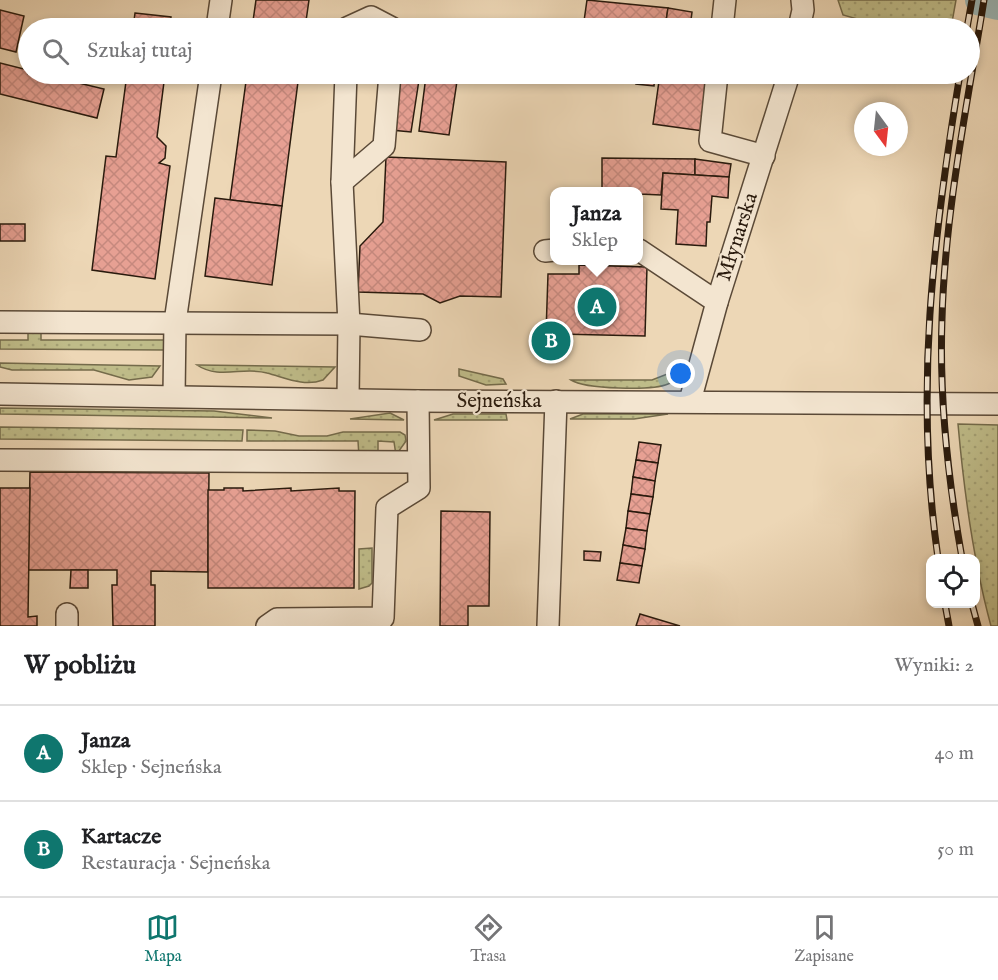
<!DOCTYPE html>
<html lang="pl">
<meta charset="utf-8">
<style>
body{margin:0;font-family:"IM FELL English",serif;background:#f2f2f2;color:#202124}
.controls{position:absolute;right:18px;bottom:18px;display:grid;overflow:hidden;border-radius:12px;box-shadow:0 3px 9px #0003}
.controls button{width:54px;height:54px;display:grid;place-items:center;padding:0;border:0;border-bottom:2px solid #e0e0e0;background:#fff;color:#202124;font:30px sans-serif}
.compass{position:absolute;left:854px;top:102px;width:54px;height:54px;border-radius:50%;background:#fff;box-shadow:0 3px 9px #0003;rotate:165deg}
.you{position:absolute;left:681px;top:374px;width:21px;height:21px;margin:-15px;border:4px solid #fff;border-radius:50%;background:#1a73e8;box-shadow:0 0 0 9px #1a73e833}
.badge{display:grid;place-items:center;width:39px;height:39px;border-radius:50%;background:#0f766e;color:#fff;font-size:20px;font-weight:700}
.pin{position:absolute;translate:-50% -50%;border:3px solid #fff;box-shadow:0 2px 6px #0006}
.popup{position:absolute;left:550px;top:187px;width:93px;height:78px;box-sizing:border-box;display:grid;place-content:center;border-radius:12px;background:#fff;filter:drop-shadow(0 2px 4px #0005);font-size:20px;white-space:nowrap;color:#757577}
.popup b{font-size:22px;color:#202124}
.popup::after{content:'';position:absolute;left:50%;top:100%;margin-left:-12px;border:12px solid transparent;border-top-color:#fff}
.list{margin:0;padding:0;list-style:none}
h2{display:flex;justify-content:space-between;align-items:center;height:78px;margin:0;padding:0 24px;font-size:26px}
h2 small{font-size:20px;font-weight:400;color:#757577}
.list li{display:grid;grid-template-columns:39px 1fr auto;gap:18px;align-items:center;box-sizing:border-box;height:96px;padding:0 24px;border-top:2px solid #e0e0e0}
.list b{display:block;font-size:22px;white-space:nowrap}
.list p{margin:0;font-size:20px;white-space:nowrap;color:#757577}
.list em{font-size:20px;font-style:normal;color:#757577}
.icon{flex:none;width:33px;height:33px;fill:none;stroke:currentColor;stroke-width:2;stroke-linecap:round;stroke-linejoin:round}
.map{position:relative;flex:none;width:998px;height:626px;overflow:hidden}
.search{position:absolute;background:#fff;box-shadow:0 3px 9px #0003;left:18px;right:18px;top:18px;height:66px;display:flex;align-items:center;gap:15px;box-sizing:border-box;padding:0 21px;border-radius:33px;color:#757577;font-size:22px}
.sheet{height:270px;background:#fff}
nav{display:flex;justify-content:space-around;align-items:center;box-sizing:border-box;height:84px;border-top:2px solid #e0e0e0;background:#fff;font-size:16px;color:#757577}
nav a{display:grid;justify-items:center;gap:3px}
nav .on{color:#0f766e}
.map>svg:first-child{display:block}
</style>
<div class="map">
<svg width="998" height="626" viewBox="0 0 998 626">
<defs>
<pattern id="grass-dots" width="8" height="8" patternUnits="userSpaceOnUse" patternTransform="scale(1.5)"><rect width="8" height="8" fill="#bfbc89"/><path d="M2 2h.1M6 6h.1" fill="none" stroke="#a4a175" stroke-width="1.8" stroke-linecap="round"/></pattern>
<pattern id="building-cross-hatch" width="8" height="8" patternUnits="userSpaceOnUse" patternTransform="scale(1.5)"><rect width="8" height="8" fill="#e7a093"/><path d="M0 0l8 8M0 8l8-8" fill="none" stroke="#c6897e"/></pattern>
</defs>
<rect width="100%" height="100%" fill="#edd7b6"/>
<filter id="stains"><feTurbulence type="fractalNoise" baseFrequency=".00333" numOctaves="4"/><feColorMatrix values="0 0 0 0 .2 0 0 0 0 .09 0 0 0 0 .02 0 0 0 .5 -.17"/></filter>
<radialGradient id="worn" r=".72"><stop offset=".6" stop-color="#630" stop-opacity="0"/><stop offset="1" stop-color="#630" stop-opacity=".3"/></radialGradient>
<!-- grass -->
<g fill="url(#grass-dots)" stroke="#746b4b" stroke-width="1.5">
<path d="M838,0H956L951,28H889L843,15Z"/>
<path d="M28,328H41V340H164V350L0,349V340H28Z"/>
<path d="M0,363L160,366L152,377L129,380L94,370H12L0,367Z"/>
<path d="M197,365L335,367L323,380C304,387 286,378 267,373C244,366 219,380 197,365Z"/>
<path d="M459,369L503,379L506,384L486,385L459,376Z"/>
<path d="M680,369L686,370C681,377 676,382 668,384C652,391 585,389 571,380H652Z"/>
<path d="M0,408L214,411L272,418L0,414Z"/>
<path d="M390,413L404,420L350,419Z"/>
<path d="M453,414H506L507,420H434Z"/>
<path d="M583,414H668L634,419H570Z"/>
<path d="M958,424L998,425V626H991C973,560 964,492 958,424Z"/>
<path d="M0,427L243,430L242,441L0,439Z"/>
<path d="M247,430L275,431L299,436H327L343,432H400L405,435L406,441L396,455L394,442L378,441V457H359L358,441H247Z"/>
<path d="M372,548V583L369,586L359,589V549Z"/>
</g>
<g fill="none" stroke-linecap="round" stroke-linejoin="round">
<!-- river -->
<path stroke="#9cb7b7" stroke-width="32" d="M981,0L998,4"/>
</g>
<!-- building -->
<g fill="url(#building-cross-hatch)" stroke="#291a0d" stroke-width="1.5">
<path d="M256,0H309L305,28H252Z"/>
<path d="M587,0L668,8L665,28H583Z"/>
<path d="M668,8L692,12L690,28H665Z"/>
<path d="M0,10L24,16L16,52L0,48Z"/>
<path d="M135,13L171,17L170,28H133Z"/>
<path d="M0,63L28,70V74H41L104,89L97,118L0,94Z"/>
<path d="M127,74H165L157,137L166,146L165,158L159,163L170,166L155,279L92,270L106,156L116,157Z"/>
<path d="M247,74H299L282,206L230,200Z"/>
<path d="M638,74H655L654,86L636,84Z"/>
<path d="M660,74H711L703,131L653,124Z"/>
<path d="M426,76L457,81L449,135L419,131Z"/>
<path d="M399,77L419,80L411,132L391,130Z"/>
<path d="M386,157L506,162L501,297L460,296L440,303L423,294L358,292L360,246L383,222Z"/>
<path d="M602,158L695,159V175L663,173L661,195L639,194V192H602Z"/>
<path d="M695,159L731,164L729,177L695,175Z"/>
<path d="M663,173L729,177L728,198L712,196L710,222H707L706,246L676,244L678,210L661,209Z"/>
<path d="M215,198L282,206L272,285L205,276Z"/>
<rect x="0" y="224" width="25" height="17"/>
<path d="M579,265L647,267L645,336L559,334L558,347H541V332L546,333L548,274H579Z"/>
<path d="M639,442L661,445L658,463L636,460Z"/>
<path d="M636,460L658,463L655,481L633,477Z"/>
<path d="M30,472L209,473L208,572L151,571V585H155V626H113L112,585H117V570H28Z"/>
<path d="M633,477L655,481L653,497L631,494Z"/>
<path d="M0,488H30L28,617L37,616V626H0Z"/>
<path d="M224,488H243V491L291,488V491L339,488V491H355L354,588H208V490H224Z"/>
<path d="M631,494L653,497L650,514L628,511Z"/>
<path d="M441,511L490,512L489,606H468V626H440Z"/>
<path d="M628,511L650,514L647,531L626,528Z"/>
<path d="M626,528L647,531L645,549L623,545Z"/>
<path d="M623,545L645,549L642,566L620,563Z"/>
<path d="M584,551L601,552L600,561L584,560Z"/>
<path d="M620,563L642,566L639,583L617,580Z"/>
<path d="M71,570H88V588H70Z"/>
<path d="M640,614L680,626H636Z"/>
</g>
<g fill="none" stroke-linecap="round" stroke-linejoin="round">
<defs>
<g id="minor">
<path d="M217,28L221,0"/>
<path d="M347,28L371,17L392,28"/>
<path d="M722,28L725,0"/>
<path d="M799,28L803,10L802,0"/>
<path d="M346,74L342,182L349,324L348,398"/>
<path d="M717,74L710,141L764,156"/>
<path d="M342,182L384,146L390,74"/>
<path d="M639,250L717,302"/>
<path d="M545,251L555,250"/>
<path d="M0,322L349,324L420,330"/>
<path d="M0,394L418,401L998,404"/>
<path d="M174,396L175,322L211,74"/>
<path d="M690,401L717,302L789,74"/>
<path d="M0,460L418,462"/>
<path d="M67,614V626"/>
<path d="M267,626L277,619L383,618L387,508L419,488L418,401"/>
<path d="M548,626L556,401"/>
</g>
</defs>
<!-- minor casing -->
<use href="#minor" stroke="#5a4937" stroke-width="24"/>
<!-- minor -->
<use href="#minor" stroke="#f3e5d0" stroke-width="21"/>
<defs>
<g id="rail">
<path d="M967,28L972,0"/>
<path d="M938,558C914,392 933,238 960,74"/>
<path d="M962,558C948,479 939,400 942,319C945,212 967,106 984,0"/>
<path d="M945,604L949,626"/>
<path d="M972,604L978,626"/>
</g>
</defs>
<!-- rail casing -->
<use href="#rail" stroke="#291a0d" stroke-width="7"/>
<!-- rail -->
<use href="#rail" stroke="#f3e5d0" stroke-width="4.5" stroke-dasharray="14" stroke-linecap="butt"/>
</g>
<g text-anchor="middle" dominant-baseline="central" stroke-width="4.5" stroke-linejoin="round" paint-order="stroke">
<!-- street labels -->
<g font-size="21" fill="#291a0d" stroke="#f3e5d0">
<text transform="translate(738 237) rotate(-72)">Młynarska</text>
<text x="499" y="401">Sejneńska</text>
</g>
</g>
<rect width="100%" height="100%" filter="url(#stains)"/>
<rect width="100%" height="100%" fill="url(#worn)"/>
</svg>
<div class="controls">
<button><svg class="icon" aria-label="locate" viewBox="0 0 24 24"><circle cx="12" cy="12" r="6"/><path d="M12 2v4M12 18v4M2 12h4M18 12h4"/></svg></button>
</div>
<svg class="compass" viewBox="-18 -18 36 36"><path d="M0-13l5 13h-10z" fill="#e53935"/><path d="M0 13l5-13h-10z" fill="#757577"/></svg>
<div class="you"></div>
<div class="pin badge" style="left:597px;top:307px">A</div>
<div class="popup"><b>Janza</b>Sklep</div>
<div class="pin badge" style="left:551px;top:341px">B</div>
<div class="search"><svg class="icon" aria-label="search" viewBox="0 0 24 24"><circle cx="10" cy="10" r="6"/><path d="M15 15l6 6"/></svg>Szukaj tutaj</div>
</div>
<section class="sheet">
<h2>W pobliżu<small>Wyniki: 2</small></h2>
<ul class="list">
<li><span class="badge">A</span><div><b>Janza</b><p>Sklep · Sejneńska</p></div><em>40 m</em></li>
<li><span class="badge">B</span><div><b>Kartacze</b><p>Restauracja · Sejneńska</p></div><em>50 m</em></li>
</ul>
</section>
<nav>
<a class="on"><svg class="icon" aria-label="map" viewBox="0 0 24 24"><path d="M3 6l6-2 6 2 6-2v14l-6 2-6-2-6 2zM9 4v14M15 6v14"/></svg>Mapa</a>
<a><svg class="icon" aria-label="directions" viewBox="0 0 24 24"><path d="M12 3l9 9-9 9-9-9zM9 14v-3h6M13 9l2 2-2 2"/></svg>Trasa</a>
<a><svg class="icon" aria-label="saved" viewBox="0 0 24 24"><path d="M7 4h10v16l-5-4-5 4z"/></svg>Zapisane</a>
</nav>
